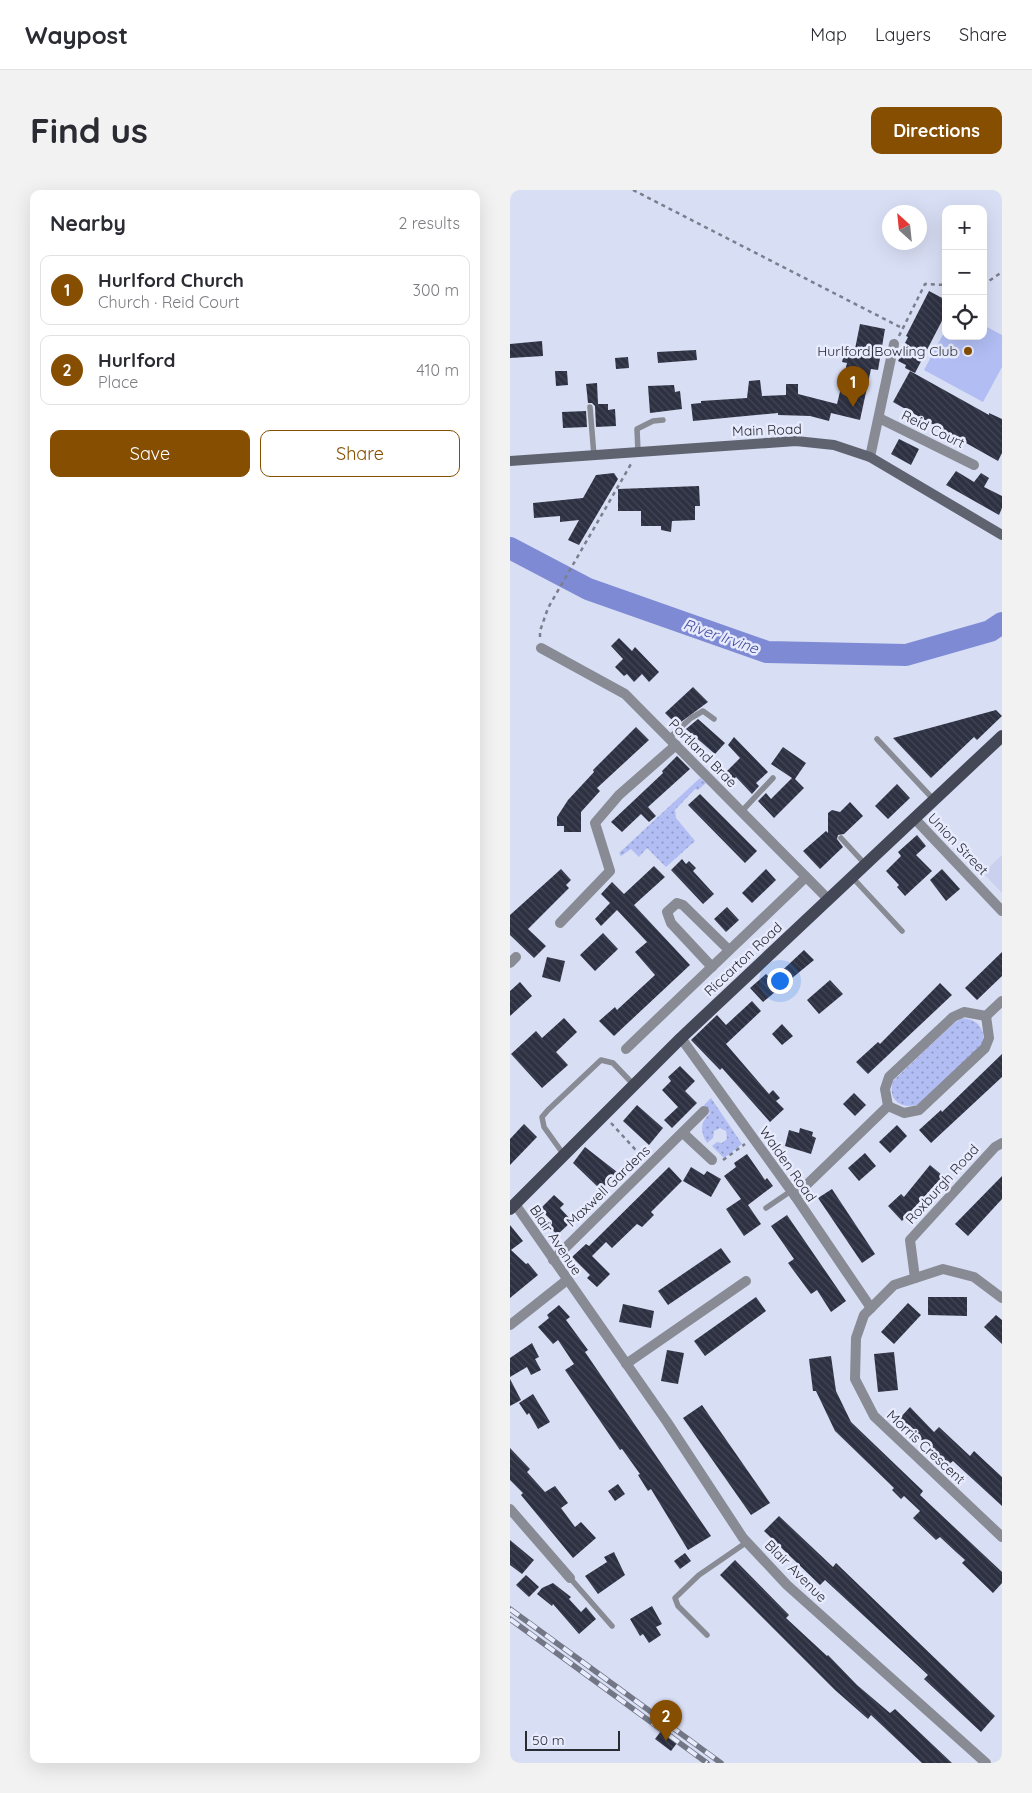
<!DOCTYPE html>
<meta charset="utf-8">
<style>
body{margin:0;font-family:Quicksand,sans-serif;background:#f2f2f3;color:#2b2b33}
.controls{position:absolute;right:15px;top:15px;display:grid;overflow:hidden;border-radius:10px;box-shadow:0 5px 20px #0002}
.controls button{width:45px;height:45px;display:grid;place-items:center;padding:0;border:0;border-bottom:1px solid #e1e1e2;background:#fff;color:#2b2b33;font:25px sans-serif}
.compass{position:absolute;left:372px;top:15px;width:45px;height:45px;border-radius:50%;background:#fff;box-shadow:0 5px 20px #0002;rotate:333deg}
.scale{position:absolute;left:15px;bottom:12px;width:95px;box-sizing:border-box;padding-left:5px;border:2px solid #2a2c34;border-top:0;font-size:14px;line-height:18px;white-space:nowrap;color:#2a2c34;-webkit-text-stroke:4px #e7ebfd;paint-order:stroke}
.you{position:absolute;left:269px;top:790px;width:18px;height:18px;margin:-12px;border:4px solid #fff;border-radius:50%;background:#1a73e8;box-shadow:0 0 0 8px #1a73e833}
.badge{display:grid;place-items:center;width:32px;height:32px;border-radius:50%;background:#864e00;color:#fff;font-size:16px;font-weight:700}
.pin{position:absolute;translate:-50% -41px;filter:drop-shadow(0 1px 2px #0008)}
.pin::after{content:'';position:absolute;top:26px;width:18px;height:15px;background:inherit;clip-path:polygon(0 0,100% 0,50% 100%)}
.list{margin:0;padding:0;list-style:none}
h2{display:flex;justify-content:space-between;align-items:center;height:65px;margin:0;padding:0 20px;font-size:21px}
h2 small{font-size:16px;font-weight:400;color:#7c7c81}
.list li{display:grid;grid-template-columns:32px 1fr auto;gap:15px;align-items:center;box-sizing:border-box;height:70px;margin:0 10px 10px;padding:0 10px;border:1px solid #e1e1e2;border-radius:10px}
.list b{display:block;font-size:19px;white-space:nowrap}
.list p{margin:0;font-size:16px;white-space:nowrap;color:#7c7c81}
.list em{font-size:16px;font-style:normal;color:#7c7c81}
.actions{display:flex;gap:10px;padding:15px 20px}
.actions a{flex:1;padding:11px 0;border:1px solid #864e00;border-radius:10px;text-align:center;font-size:18px;color:#864e00}
.actions .main{background:#864e00;color:#fff}
.icon{flex:none;width:28px;height:28px;fill:none;stroke:currentColor;stroke-width:2;stroke-linecap:round;stroke-linejoin:round}
.map{position:relative;flex:none;width:492px;height:1573px;overflow:hidden;border-radius:10px}
header{display:flex;align-items:center;gap:30px;box-sizing:border-box;height:70px;padding:0 25px;background:#fff;border-bottom:1px solid #e1e1e2}
header strong{font-size:24px}
nav{display:flex;gap:28px;margin-inline-start:auto;font-size:18px}
.intro{display:flex;align-items:center;justify-content:space-between;box-sizing:border-box;height:120px;padding:0 30px}
h1{margin:0;font-size:35px}
.button{padding:12px 22px;border-radius:10px;background:#864e00;color:#fff;font-size:18px;font-weight:700}
main{display:flex;gap:30px;padding:0 30px}
aside{flex:1;background:#fff;border-radius:10px;box-shadow:0 5px 20px #0002}
.map>svg:first-child{display:block}
</style>
<header>
<strong>Waypost</strong>
<nav><a>Map</a><a>Layers</a><a>Share</a></nav>
</header>
<div class="intro"><h1>Find us</h1><a class="button">Directions</a></div>
<main>
<aside>
<h2>Nearby<small>2 results</small></h2>
<ul class="list">
<li><span class="badge">1</span><div><b>Hurlford Church</b><p>Church · Reid Court</p></div><em>300 m</em></li>
<li><span class="badge">2</span><div><b>Hurlford</b><p>Place</p></div><em>410 m</em></li>
</ul>
<div class="actions"><a class="main">Save</a><a>Share</a></div>
</aside>
<div class="map">
<svg width="492" height="1573" viewBox="0 0 492 1573">
<defs>
<pattern id="grass-dots" width="8" height="8" patternUnits="userSpaceOnUse" patternTransform="scale(1.25)"><rect width="8" height="8" fill="#b1bdf3"/><path d="M2 2h.1M6 6h.1" fill="none" stroke="#909ac6" stroke-width="1.8" stroke-linecap="round"/></pattern>
<pattern id="building-back-hatch" width="6" height="6" patternUnits="userSpaceOnUse" patternTransform="scale(1.25)"><rect width="6" height="6" fill="#2d3142"/><path d="M-1 5l2 2M0 0l6 6M5-1l2 2" fill="none" stroke="#434655"/></pattern>
</defs>
<rect width="100%" height="100%" fill="#d8def4"/>
<!-- built -->
<path fill="#cad1ee" d="M492,665V703L473,683Z"/>
<!-- grass -->
<g fill="url(#grass-dots)">
<path d="M190,588L196,593L188,600L185,599L165,620L166,628L185,651L156,677L137,658L129,667L121,659L111,666L109,663Z"/>
<path d="M452,828C469,830 476,839 472,856L410,914C392,920 377,911 383,891L444,833Z"/>
<path d="M201,908L232,954L214,968L202,956L207,952L212,953L217,949L216,941L210,938L204,941L203,948L197,953C190,941 190,933 200,923L194,915Z"/>
</g>
<!-- park -->
<path fill="#b1bdf3" d="M473,135L492,145V177L473,212L414,180L436,139V146H473Z"/>
<g fill="none" stroke-linecap="round" stroke-linejoin="round">
<!-- river -->
<path stroke="#7e8bd4" stroke-width="22" d="M0,358L78,399L257,462L396,465L480,441L492,433"/>
</g>
<!-- building -->
<g fill="url(#building-back-hatch)">
<path d="M419,101L436,110V123L405,183L395,178L396,175L388,171L397,154L395,153L398,147L396,146Z"/>
<path d="M350,134L375,139L368,180L361,179L350,230L321,223L319,231L300,226L268,225V223L183,231L181,214L191,213V211L237,208L239,191L250,190L252,206L276,205V194H288V204L327,214L337,173L332,172L336,157L345,159Z"/>
<path d="M32,151L33,166L0,168V154Z"/>
<path d="M186,160L187,170L148,173L147,162Z"/>
<path d="M118,167L119,178L106,179L105,168Z"/>
<path d="M45,181H57L58,195L46,196Z"/>
<path d="M400,181L479,225V223L492,229V263L488,271L383,212Z"/>
<path d="M87,193L88,214H98V220L105,219L106,236L86,237L85,216L82,213H78L76,194Z"/>
<path d="M164,195L165,202L170,201L172,219L140,223L138,196Z"/>
<path d="M76,221L77,237L53,238L52,222Z"/>
<path d="M389,249L409,259L401,275L381,264Z"/>
<path d="M446,281L464,292L471,283L479,288L474,297L492,306V318L489,325L436,295Z"/>
<path d="M104,283L108,289L69,355L58,350L69,330L50,332V326L24,328L23,313L73,308L86,285Z"/>
<path d="M189,296L190,316H185V330L162,331L161,342L151,340V336H131V321H108V299Z"/>
<path d="M109,448L122,461L125,457L149,482L139,492L132,484L124,492L117,484L114,486L105,477L113,469L101,456Z"/>
<path d="M183,497L198,512L167,535L155,523Z"/>
<path d="M486,520L492,526L467,550L464,547L421,588L383,548Z"/>
<path d="M188,529L215,553L205,564L176,539Z"/>
<path d="M126,537L139,550L87,598L90,601L71,622V642H54V636H47V627L58,610L84,582L83,580Z"/>
<path d="M224,547L258,582L246,593L249,596L242,604L226,587L220,593L213,585L230,568L218,555Z"/>
<path d="M273,557L296,573L285,589L294,598L264,628L248,611L256,603L261,609L282,588L261,574Z"/>
<path d="M167,566L180,579L138,617L146,626L139,632L131,624L112,642L101,632L153,583L152,581Z"/>
<path d="M387,594L400,608L378,629L365,616Z"/>
<path d="M190,604L247,661L235,673L178,615Z"/>
<path d="M340,612L353,626L334,644L328,645L327,649L333,657L310,679L293,661L316,641L318,643V623L322,620L330,622Z"/>
<path d="M407,645L416,656L406,665L422,681L395,706L387,697L389,695L376,681L391,666L388,662Z"/>
<path d="M172,669L176,674L179,671L186,678L183,681L204,704L193,714L161,680Z"/>
<path d="M144,676L155,687L124,715L180,775L104,846L89,831L105,817L107,820L145,785L125,762L137,752L107,720L91,736L85,729L100,713L91,704L102,692L114,704Z"/>
<path d="M51,679L61,690L56,695L59,698L18,739L36,756L24,768L0,745V725Z"/>
<path d="M256,679L266,690L242,713L232,703Z"/>
<path d="M432,679L450,699L436,711L420,690Z"/>
<path d="M217,717L229,730L216,742L204,729Z"/>
<path d="M93,743L108,759L85,781L70,765Z"/>
<path d="M294,760L304,770L253,812L240,798L256,784L262,790Z"/>
<path d="M492,762V786L467,810L455,798Z"/>
<path d="M37,767L55,771L50,792L32,787Z"/>
<path d="M320,790L333,804L309,824L297,810Z"/>
<path d="M10,792L22,806L0,826V801Z"/>
<path d="M430,793L442,805L358,884L346,872L368,852L370,854Z"/>
<path d="M242,811L251,821L216,854L259,904L263,900L270,908L266,911L274,919L260,932L212,878L210,880L181,850L207,825L216,835Z"/>
<path d="M54,828L67,842L46,862L58,875L32,898L1,864L26,841L32,848Z"/>
<path d="M272,834L283,846L272,855L262,844Z"/>
<path d="M492,864V887L421,953L409,940L431,920L432,922Z"/>
<path d="M170,876L185,891L175,901L187,913L162,938L154,930L168,917L152,900L161,891L158,887Z"/>
<path d="M344,903L356,915L345,926L333,914Z"/>
<path d="M127,915L153,938L139,955L113,931Z"/>
<path d="M14,934L27,947L0,975V949Z"/>
<path d="M387,935L397,946L380,963L369,952Z"/>
<path d="M290,938L303,942L302,946L306,948L301,964L275,956L279,940L289,943Z"/>
<path d="M75,957L107,982L91,1000L63,973Z"/>
<path d="M355,963L366,976L349,991L338,978Z"/>
<path d="M237,964L255,990L257,988L263,996L238,1015L251,1034L234,1046L216,1019L231,1009L214,986L226,977L224,973Z"/>
<path d="M420,975L433,986L392,1031L378,1016L391,1004L394,1007Z"/>
<path d="M159,977L172,991L141,1022L144,1025L132,1037L127,1034L102,1058L96,1052L82,1066L100,1084L87,1097L77,1088L80,1085L62,1067L76,1054L79,1056Z"/>
<path d="M181,977L194,985L197,981L211,989L201,1007L173,991Z"/>
<path d="M492,986V1009L458,1046L445,1034Z"/>
<path d="M322,999L365,1064L352,1073L308,1008Z"/>
<path d="M44,1005L54,1014L50,1018L62,1031L47,1045L38,1035L42,1031L30,1019Z"/>
<path d="M277,1025L336,1111L321,1122L307,1100L301,1104L278,1073L284,1069L261,1036Z"/>
<path d="M0,1035L13,1051L1,1060L16,1074L18,1073L28,1085L0,1108Z"/>
<path d="M211,1058L221,1072L158,1115L148,1101Z"/>
<path d="M246,1107L256,1121L195,1166L184,1151Z"/>
<path d="M418,1107H457V1126L418,1125Z"/>
<path d="M398,1113L411,1125L384,1154L371,1142Z"/>
<path d="M113,1114L144,1121L141,1138L109,1132Z"/>
<path d="M49,1115L60,1127L56,1130L78,1160L75,1162L201,1346L178,1360L141,1299L138,1301L128,1285L130,1284L112,1259L110,1260L55,1180L64,1174L48,1150L43,1154L28,1137L39,1128L37,1125Z"/>
<path d="M486,1125L492,1130V1154L474,1137Z"/>
<path d="M22,1153L29,1167L25,1169L31,1180L21,1185L17,1177L0,1187V1168Z"/>
<path d="M157,1160L174,1163L168,1194L151,1191Z"/>
<path d="M384,1162L388,1200L368,1202L364,1164Z"/>
<path d="M321,1166L326,1201L341,1232L413,1301L410,1305L492,1382V1393L483,1403L452,1373L455,1370L446,1362L430,1347L426,1350L403,1328L410,1321L394,1306L391,1309L382,1300L384,1298L325,1241L306,1201H303L299,1169Z"/>
<path d="M0,1189L11,1210L0,1216Z"/>
<path d="M23,1204L40,1232L28,1239L19,1223L17,1225L9,1213Z"/>
<path d="M192,1215L260,1313L241,1325L173,1228Z"/>
<path d="M400,1217L424,1242L429,1237L460,1266L464,1261L492,1287V1316L443,1271L438,1275L389,1229Z"/>
<path d="M0,1258L20,1279L17,1282L35,1302L45,1296L58,1313L51,1318L65,1337L71,1332L86,1348L63,1368L11,1305L13,1303L0,1290Z"/>
<path d="M108,1294L115,1304L105,1311L98,1301Z"/>
<path d="M269,1326L323,1377L326,1373L485,1526L471,1542L414,1489L418,1485L379,1449L315,1390L310,1395L254,1341Z"/>
<path d="M0,1350L24,1370L12,1384L0,1375Z"/>
<path d="M104,1362L115,1385L88,1404L75,1386L97,1372L94,1367Z"/>
<path d="M175,1363L181,1371L170,1379L164,1371Z"/>
<path d="M225,1370L279,1425L276,1428L317,1466L318,1465L347,1495L380,1523L385,1519L442,1573H412L361,1525L358,1529L325,1500L210,1385Z"/>
<path d="M16,1385L29,1397L19,1407L6,1395Z"/>
<path d="M43,1393L61,1407L59,1409L71,1422L76,1417L86,1429L69,1444L43,1414L42,1416L27,1404L32,1398Z"/>
<path d="M142,1416L152,1434L146,1437L151,1445L139,1453L133,1444L130,1446L120,1429Z"/>
<path d="M151,1541L167,1553L161,1561L145,1549Z"/>
</g>
<g fill="none" stroke-linecap="round" stroke-linejoin="round">
<!-- path -->
<g stroke="#7b7f8d" stroke-width="2.5" stroke-dasharray="4 4" stroke-linecap="butt">
<path d="M123,0L392,138"/>
<path d="M473,95L492,82"/>
<path d="M389,146L415,94L436,95"/>
<path d="M30,447V441L38,418L121,274"/>
<path d="M101,933L133,968"/>
<path d="M213,970L235,954"/>
</g>
<!-- lane -->
<g stroke="#888b94" stroke-width="5.5">
<path d="M80,217L84,266"/>
<path d="M128,262L127,239L143,231L153,230"/>
<path d="M158,549L181,528L193,521L204,529"/>
<path d="M367,549L424,610"/>
<path d="M232,621L263,588"/>
<path d="M331,648L355,674"/>
<path d="M342,687L392,741"/>
<path d="M54,965L34,937L32,927L38,920L91,870L103,873L123,894"/>
<path d="M256,1018L281,1001"/>
<path d="M60,1388L102,1436"/>
<path d="M197,1445L168,1416L165,1408L189,1385L237,1352"/>
</g>
<!-- street -->
<g stroke="#888b94" stroke-width="10">
<path d="M369,228L464,275"/>
<path d="M360,267L384,154"/>
<path d="M31,458L115,504L318,709"/>
<path d="M404,628L492,721"/>
<path d="M50,733L100,681L85,633L109,605L166,555"/>
<path d="M0,773L6,767"/>
<path d="M202,777L161,733L157,722L167,713L173,715L219,760"/>
<path d="M171,848L285,1006L361,1118"/>
<path d="M116,859L296,687"/>
<path d="M378,916L394,923L409,920L475,858L479,848L476,826"/>
<path d="M173,943L202,970"/>
<path d="M285,1006L378,916L375,899L379,887L443,827L454,822L476,826L492,811"/>
<path d="M5,1014L157,1232L233,1348L277,1395L476,1573"/>
<path d="M43,1070L194,921"/>
<path d="M405,1088L400,1050L485,957L492,953"/>
<path d="M492,1108L464,1087L433,1079L384,1095L354,1125L346,1148L345,1189L364,1226L492,1347"/>
<path d="M0,1135L57,1090"/>
<path d="M116,1174L236,1091"/>
<path d="M0,1319L60,1388"/>
</g>
<!-- secondary -->
<path stroke="#5f6370" stroke-width="10" d="M0,271L286,251L324,255L360,267L492,345"/>
<!-- primary -->
<path stroke="#434756" stroke-width="12" d="M0,1019L171,848L492,546"/>
<defs>
<g id="rail">
<path d="M0,1419L211,1573"/>
<path d="M0,1429L197,1573"/>
</g>
</defs>
<!-- rail casing -->
<use href="#rail" stroke="#737785" stroke-width="5.5"/>
<!-- rail -->
<use href="#rail" stroke="#e7ebfd" stroke-width="4" stroke-dasharray="11" stroke-linecap="butt"/>
</g>
<!-- markers -->
<circle fill="#864e00" stroke="#e7ebfd" stroke-width="2" cx="458" cy="161" r="5"/>
<g text-anchor="middle" dominant-baseline="central" stroke-width="5" stroke-linejoin="round" paint-order="stroke">
<!-- poi labels -->
<g font-size="14" fill="#2a2c34" stroke="#e7ebfd" text-anchor="end">
<text x="448" y="161">Hurlford Bowling Club</text>
</g>
<!-- street labels -->
<g font-size="14" fill="#2a2c34" stroke="#e7ebfd">
<text transform="translate(423 239) rotate(26)">Reid Court</text>
<text transform="translate(257 240) rotate(-2)">Main Road</text>
<text transform="translate(193 563) rotate(45)">Portland Brae</text>
<text transform="translate(448 654) rotate(46)">Union Street</text>
<text transform="translate(233 769) rotate(-43)">Riccarton Road</text>
<text transform="translate(278 974) rotate(55)">Walden Road</text>
<text transform="translate(432 994) rotate(-48)">Roxburgh Road</text>
<text transform="translate(98 996) rotate(-44)">Maxwell Gardens</text>
<text transform="translate(46 1050) rotate(56)">Blair Avenue</text>
<text transform="translate(416 1257) rotate(43)">Morris Crescent</text>
<text transform="translate(286 1381) rotate(45)">Blair Avenue</text>
</g>
<!-- water labels -->
<g font-size="15" font-style="italic" fill="#3f489e" stroke="#e7ebfd">
<text transform="translate(211 446) rotate(19)">River Irvine</text>
</g>
</g>
</svg>
<div class="controls">
<button>+</button>
<button>−</button>
<button><svg class="icon" aria-label="locate" viewBox="0 0 24 24"><circle cx="12" cy="12" r="6"/><path d="M12 2v4M12 18v4M2 12h4M18 12h4"/></svg></button>
</div>
<svg class="compass" viewBox="-18 -18 36 36"><path d="M0-13l5 13h-10z" fill="#e53935"/><path d="M0 13l5-13h-10z" fill="#7c7c81"/></svg>
<div class="scale">50 m</div>
<div class="you"></div>
<div class="pin badge" style="left:343px;top:217px">1</div>
<div class="pin badge" style="left:156px;top:1551px">2</div>
</div>
</main>
